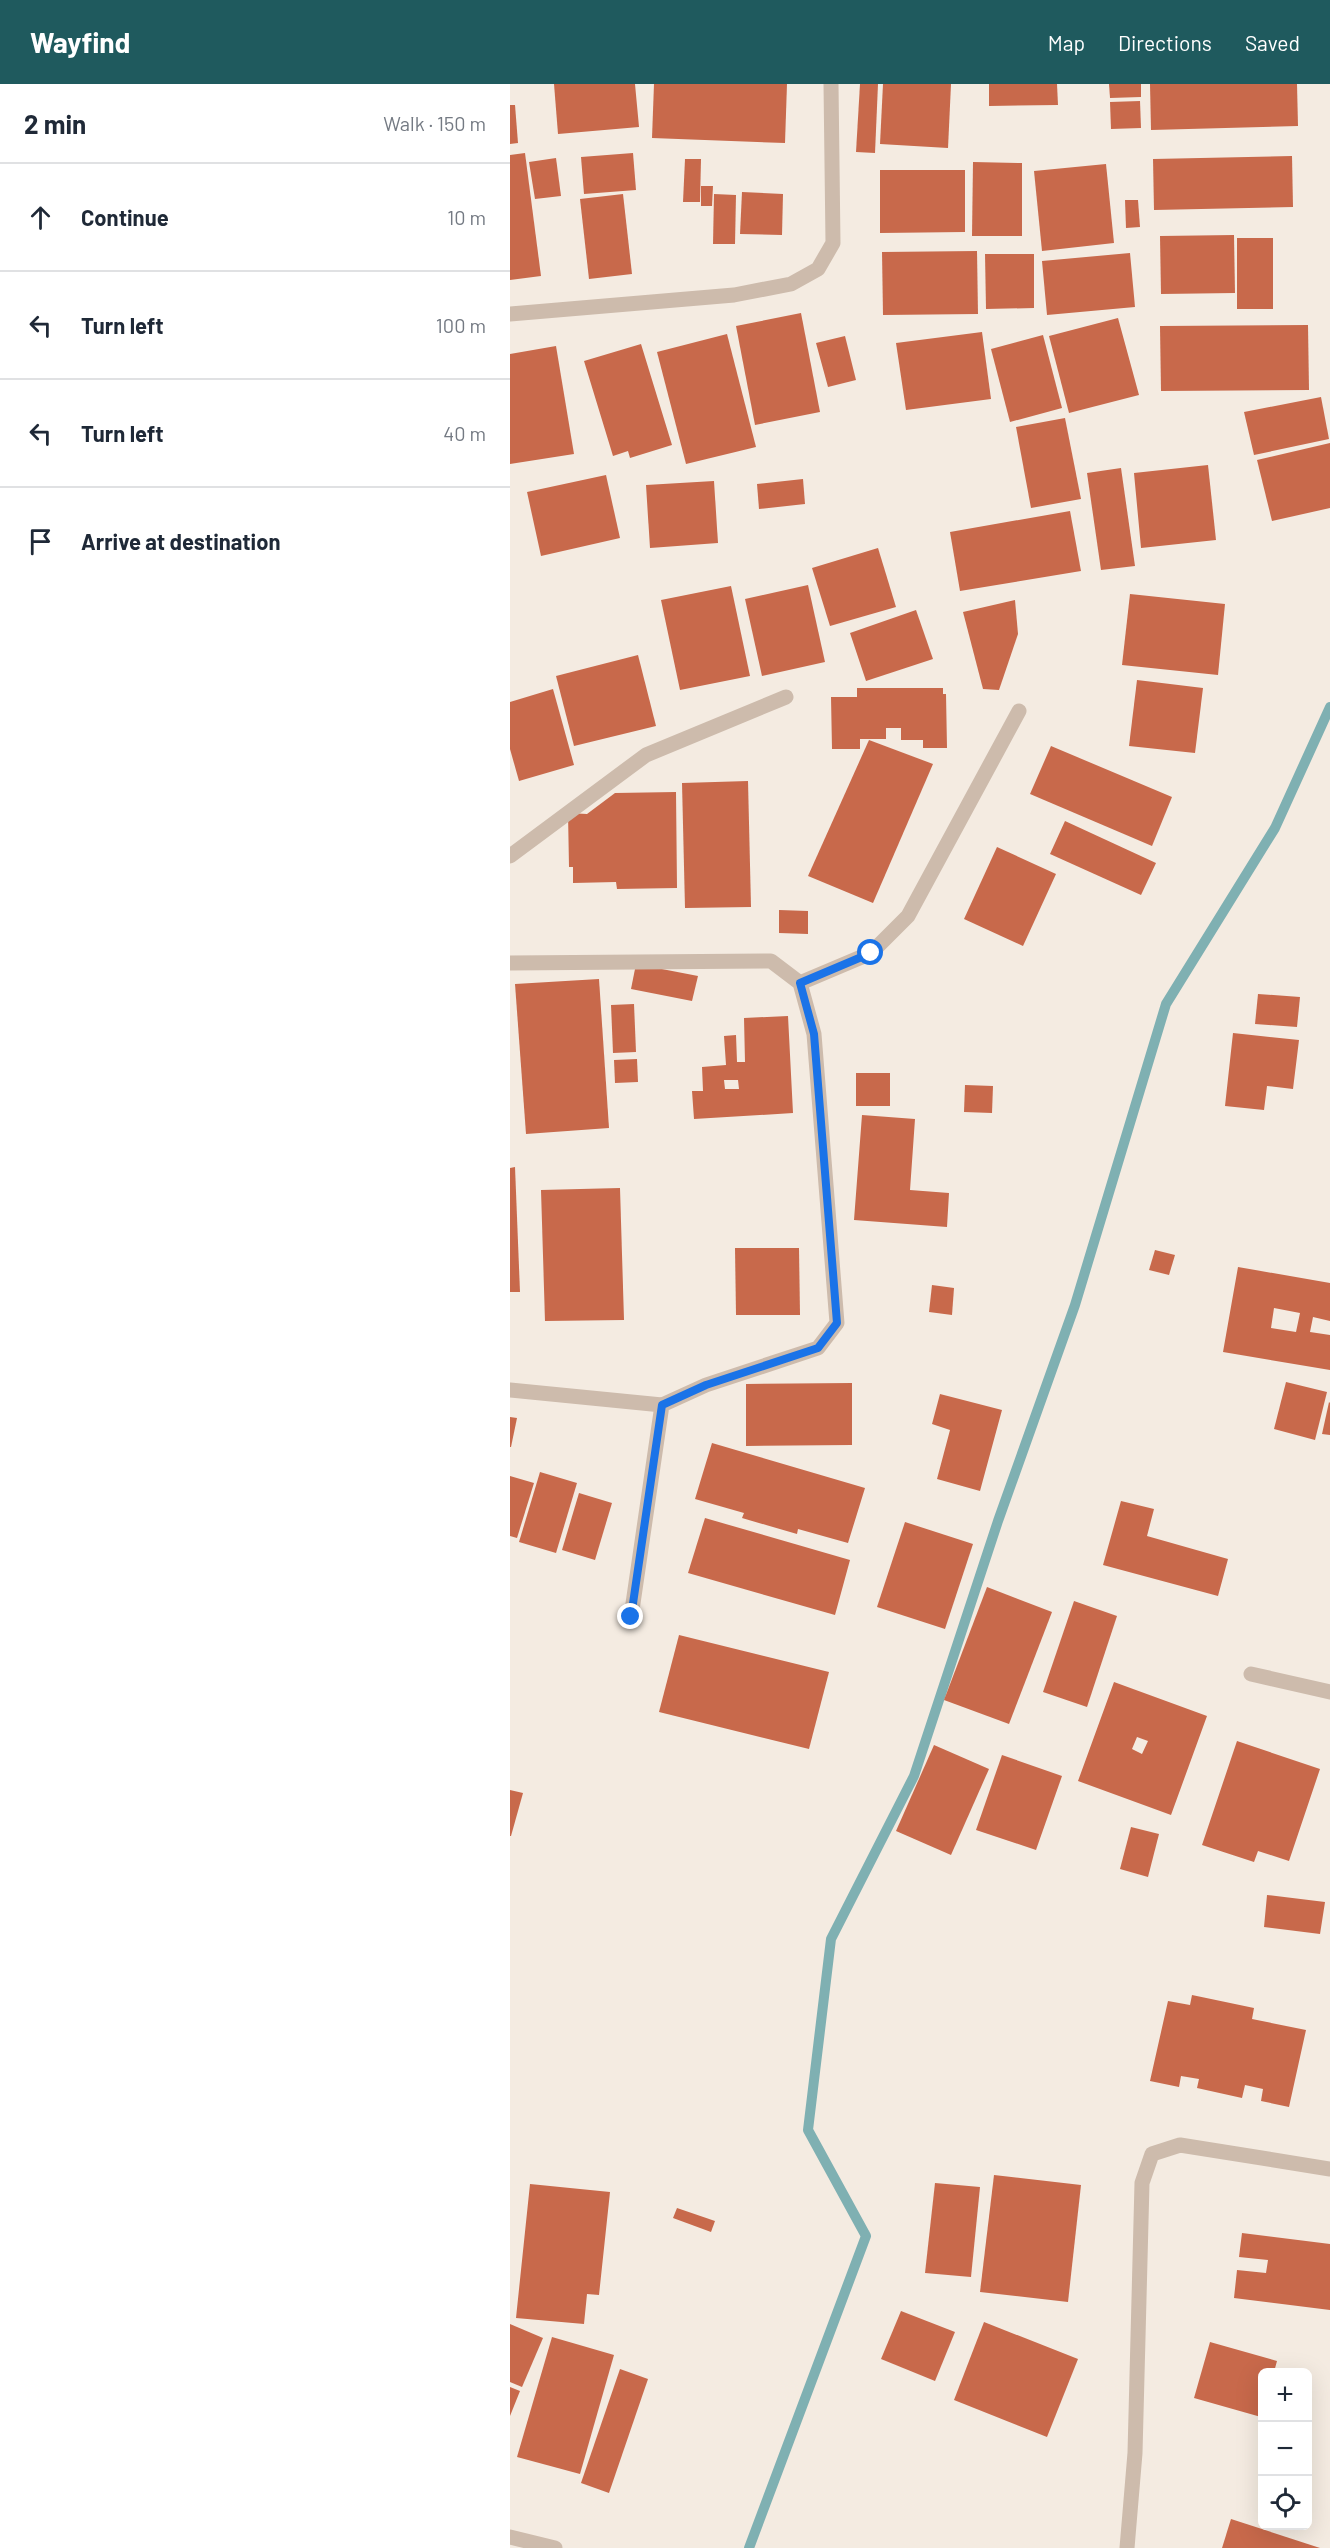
<!DOCTYPE html>
<meta charset="utf-8">
<style>
body{margin:0;font-family:Barlow,sans-serif;background:#f6f6f7;color:#1f2937}
.controls{position:absolute;right:18px;bottom:18px;display:grid;overflow:hidden;border-radius:9px;box-shadow:0 6px 24px #0002}
.controls button{width:54px;height:54px;display:grid;place-items:center;padding:0;border:0;border-bottom:2px solid #e0e1e3;background:#fff;color:#1f2937;font:30px sans-serif}
.stop{position:absolute;width:18px;height:18px;margin:-14px;border:4px solid #1a73e8;border-radius:50%;background:#fff}
.stop.end{background:#1a73e8;border-color:#fff;box-shadow:0 2px 6px #0008}
.list{margin:0;padding:0;list-style:none}
h2{display:flex;justify-content:space-between;align-items:center;height:78px;margin:0;padding:0 24px;font-size:26px}
h2 small{font-size:20px;font-weight:400;color:#747a83}
.list li{display:grid;grid-template-columns:39px 1fr auto;gap:18px;align-items:center;box-sizing:border-box;height:108px;padding:0 24px;border-top:2px solid #e0e1e3}
.list b{display:block;font-size:22px;white-space:nowrap}
.list em{font-size:20px;font-style:normal;color:#747a83}
.icon{flex:none;width:33px;height:33px;fill:none;stroke:currentColor;stroke-width:2;stroke-linecap:round;stroke-linejoin:round}
.map{position:relative;flex:none;width:820px;height:2464px;overflow:hidden}
header{display:flex;align-items:center;gap:36px;box-sizing:border-box;height:84px;padding:0 30px;background:#1f5a5e;color:#fff}
header strong{font-size:28px}
nav{display:flex;gap:33px;margin-inline-start:auto;font-size:21px}
main{display:flex}
aside{flex:1;background:#fff}
.map>svg:first-child{display:block}
</style>
<header>
<strong>Wayfind</strong>
<nav><a>Map</a><a>Directions</a><a>Saved</a></nav>
</header>
<main>
<aside>
<h2>2 min<small>Walk · 150 m</small></h2>
<ul class="list">
<li><svg class="icon" aria-label="ahead" viewBox="0 0 24 24"><path d="M12 20V5M6 11l6-6 6 6"/></svg><div><b>Continue</b></div><em>10 m</em></li>
<li><svg class="icon" aria-label="left" viewBox="0 0 24 24"><path d="M17 20v-9H6M10 6l-5 5 5 5"/></svg><div><b>Turn left</b></div><em>100 m</em></li>
<li><svg class="icon" aria-label="left" viewBox="0 0 24 24"><path d="M17 20v-9H6M10 6l-5 5 5 5"/></svg><div><b>Turn left</b></div><em>40 m</em></li>
<li><svg class="icon" aria-label="arrive" viewBox="0 0 24 24"><path d="M6 21V4h12l-3 4 3 4H6"/></svg><div><b>Arrive at destination</b></div></li>
</ul>
</aside>
<div class="map">
<svg width="820" height="2464" viewBox="0 0 820 2464">
<rect width="100%" height="100%" fill="#f4ebe1"/>
<g fill="none" stroke-linecap="round" stroke-linejoin="round">
<!-- stream -->
<path stroke="#7fb0b2" stroke-width="10" d="M239,2464L356,2152L298,2046L321,1855L404,1692L488,1437L565,1221L656,920L765,744L820,623"/>
</g>
<!-- building -->
<g fill="#c8694b" fill-rule="evenodd">
<path d="M44,0H125L129,43L48,50Z"/>
<path d="M144,0H277L275,59L142,54Z"/>
<path d="M350,0H368L365,69L346,68Z"/>
<path d="M373,0H441L438,64L370,60Z"/>
<path d="M479,0H547L548,21L479,22Z"/>
<path d="M599,0H631V13L600,14Z"/>
<path d="M640,0H787L788,42L641,46Z"/>
<path d="M630,17L631,44L601,45L600,18Z"/>
<path d="M0,21H5L8,59L0,60Z"/>
<path d="M15,69L31,192L0,196V71Z"/>
<path d="M123,69L126,106L74,110L71,73Z"/>
<path d="M782,72L783,123L644,126L643,75Z"/>
<path d="M46,74L51,112L25,115L19,78Z"/>
<path d="M175,75H191L190,118H173Z"/>
<path d="M463,78L512,79V152H462Z"/>
<path d="M596,80L604,159L532,167L524,87Z"/>
<path d="M370,86H455V148L370,149Z"/>
<path d="M191,102H203L202,122H191Z"/>
<path d="M232,108L273,110L272,151L230,150Z"/>
<path d="M113,110L122,190L79,195L70,115Z"/>
<path d="M204,110L226,111L225,160H203Z"/>
<path d="M615,116H628L630,143L616,144Z"/>
<path d="M724,151L725,209L651,210L650,152Z"/>
<rect x="727" y="154" width="36" height="71"/>
<path d="M467,167L468,230L373,231L372,168Z"/>
<path d="M620,169L625,223L537,231L532,177Z"/>
<path d="M475,170H524V224L476,225Z"/>
<path d="M291,229L310,328L245,341L226,242Z"/>
<path d="M608,234L629,311L559,329L539,252Z"/>
<path d="M798,241L799,306L651,307L650,242Z"/>
<path d="M472,248L481,315L396,326L386,259Z"/>
<path d="M217,250L246,363L176,380L147,268Z"/>
<path d="M533,251L552,324L500,338L481,265Z"/>
<path d="M335,252L346,296L318,303L306,259Z"/>
<path d="M131,260L162,361L120,374L118,367L103,372L74,277Z"/>
<path d="M46,262L64,370L0,380V270Z"/>
<path d="M811,313L819,355L744,371L734,328Z"/>
<path d="M555,334L571,415L521,424L506,343Z"/>
<path d="M820,359V424L762,437L747,376Z"/>
<path d="M698,381L706,456L631,464L624,389Z"/>
<path d="M611,384L625,482L591,486L577,389Z"/>
<path d="M96,391L110,454L31,472L17,408Z"/>
<path d="M293,395L295,420L249,425L247,400Z"/>
<path d="M204,397L208,459L140,464L136,401Z"/>
<path d="M560,427L571,487L450,507L440,448Z"/>
<path d="M368,464L386,523L320,542L302,484Z"/>
<path d="M298,501L315,578L252,592L235,515Z"/>
<path d="M221,502L240,592L170,606L151,516Z"/>
<path d="M620,510L715,520L708,591L612,581Z"/>
<path d="M505,516L508,550L489,606L473,605L453,528Z"/>
<path d="M406,526L423,575L356,597L340,549Z"/>
<path d="M128,571L146,642L64,662L46,592Z"/>
<path d="M627,596L693,604L685,669L619,662Z"/>
<path d="M347,604H433V610H436L437,664H413V656H391V644H376V655H350V665H322L321,613H347Z"/>
<path d="M43,605L64,681L9,697L0,665V618Z"/>
<path d="M359,656L423,680L363,819L298,792Z"/>
<path d="M541,662L662,713L642,762L520,710Z"/>
<path d="M238,697L241,823L175,824L172,699Z"/>
<path d="M166,708L167,804L107,805L106,798L63,799V783H59L58,729L77,730L105,709Z"/>
<path d="M555,737L646,779L631,811L540,770Z"/>
<path d="M487,763L546,790L513,862L454,835Z"/>
<path d="M269,826L298,827V850L269,849Z"/>
<path d="M126,880L188,892L182,917L121,905Z"/>
<path d="M89,895L99,1044L16,1050L5,900Z"/>
<path d="M748,910L790,913L787,943L745,940Z"/>
<path d="M124,920L126,968L103,969L101,921Z"/>
<path d="M278,932L283,1029L184,1035L182,1007H193L192,983L216,981L214,952L226,951L227,978H235L234,934ZM214,996H228L229,1005H215Z"/>
<path d="M723,949L789,956L783,1005L757,1002L754,1026L715,1022Z"/>
<path d="M127,975L128,998L105,999L104,976Z"/>
<rect x="346" y="989" width="34" height="33"/>
<path d="M455,1001L483,1002L482,1029L454,1028Z"/>
<path d="M352,1031L405,1035L400,1106L439,1109L437,1143L344,1136Z"/>
<path d="M5,1083L10,1208H0V1084Z"/>
<path d="M110,1104L114,1236L35,1237L31,1106Z"/>
<path d="M225,1164H289L290,1231H226Z"/>
<path d="M645,1166L665,1171L659,1191L639,1186Z"/>
<path d="M728,1183L820,1199V1237L803,1233L800,1248L820,1251V1286L713,1268ZM764,1224L790,1229L786,1248L761,1244Z"/>
<path d="M422,1201L444,1204L442,1231L419,1228Z"/>
<path d="M776,1298L817,1308L805,1356L764,1345Z"/>
<path d="M342,1299V1361L236,1362V1300Z"/>
<path d="M430,1310L492,1326L470,1407L427,1395L440,1346L422,1340Z"/>
<path d="M819,1318L820,1319V1351L812,1350Z"/>
<path d="M0,1333L7,1334L1,1363H0Z"/>
<path d="M202,1359L355,1404L338,1459L288,1445L287,1450L232,1434L234,1429L185,1415Z"/>
<path d="M30,1388L67,1399L46,1469L9,1458Z"/>
<path d="M0,1392L24,1399L7,1454L0,1452Z"/>
<path d="M69,1409L102,1419L85,1476L52,1466Z"/>
<path d="M611,1417L644,1425L637,1452L718,1475L708,1512L593,1481Z"/>
<path d="M195,1434L340,1476L325,1531L178,1489Z"/>
<path d="M395,1438L463,1460L435,1545L367,1523Z"/>
<path d="M477,1503L542,1528L499,1640L434,1616Z"/>
<path d="M564,1517L607,1532L577,1623L533,1608Z"/>
<path d="M169,1551L319,1588L299,1665L149,1628Z"/>
<path d="M604,1598L697,1632L661,1731L568,1697ZM627,1653L638,1657L632,1670L622,1665Z"/>
<path d="M727,1657L810,1685L779,1777L748,1767L744,1778L692,1761Z"/>
<path d="M424,1661L479,1685L441,1771L386,1747Z"/>
<path d="M492,1671L552,1692L526,1766L466,1746Z"/>
<path d="M0,1706L13,1709L1,1752H0Z"/>
<path d="M621,1743L649,1750L638,1793L610,1785Z"/>
<path d="M757,1811L815,1818L810,1850L754,1843Z"/>
<path d="M682,1911L744,1924L742,1935L796,1946L779,2023L751,2017L753,2005L735,2001L732,2014L687,2004L689,1995L671,1992L669,2003L640,1997L658,1917L680,1921Z"/>
<path d="M484,2091L571,2101L558,2218L470,2208Z"/>
<path d="M425,2099L470,2103L461,2193L415,2189Z"/>
<path d="M20,2100L100,2108L89,2211L77,2210L74,2240L6,2234Z"/>
<path d="M167,2124L205,2137L201,2148L163,2134Z"/>
<path d="M732,2149L820,2160V2226L724,2214L727,2186L756,2189L758,2176L729,2173Z"/>
<path d="M391,2227L445,2248L425,2297L371,2275Z"/>
<path d="M474,2238L568,2275L537,2353L444,2316Z"/>
<path d="M0,2240L33,2254L12,2303L0,2298Z"/>
<path d="M42,2253L104,2271L70,2390L7,2373Z"/>
<path d="M700,2258L767,2277L764,2288H752L751,2333L684,2314Z"/>
<path d="M110,2285L138,2295L99,2409L71,2399Z"/>
<path d="M0,2303L10,2307L0,2332Z"/>
<path d="M721,2435L810,2464H712Z"/>
</g>
<g fill="none" stroke-linecap="round" stroke-linejoin="round">
<!-- minor -->
<g stroke="#cdbbac" stroke-width="15">
<path d="M0,230L224,211L281,200L308,185L323,159L321,0"/>
<path d="M0,772L136,671L276,613"/>
<path d="M0,879L261,877L290,899L304,950L327,1239L308,1264L196,1301L152,1321L121,1533"/>
<path d="M290,899L361,869L398,832L509,627"/>
<path d="M0,1306L152,1321"/>
<path d="M741,1590L820,1608"/>
<path d="M0,2453L45,2464"/>
<path d="M617,2464L625,2369L632,2099L642,2070L670,2061L820,2085"/>
</g>
</g>
<g fill="none" stroke-linecap="round" stroke-linejoin="round">
<!-- route -->
<path stroke="#1a73e8" stroke-width="8" d="M121,1533L152,1321L196,1301L308,1264L327,1239L304,950L290,899L361,869"/>
</g>
</svg>
<div class="controls">
<button>+</button>
<button>−</button>
<button><svg class="icon" aria-label="locate" viewBox="0 0 24 24"><circle cx="12" cy="12" r="6"/><path d="M12 2v4M12 18v4M2 12h4M18 12h4"/></svg></button>
</div>
<div class="stop" style="left:361px;top:869px"></div>
<div class="stop end" style="left:121px;top:1533px"></div>
</div>
</main>
